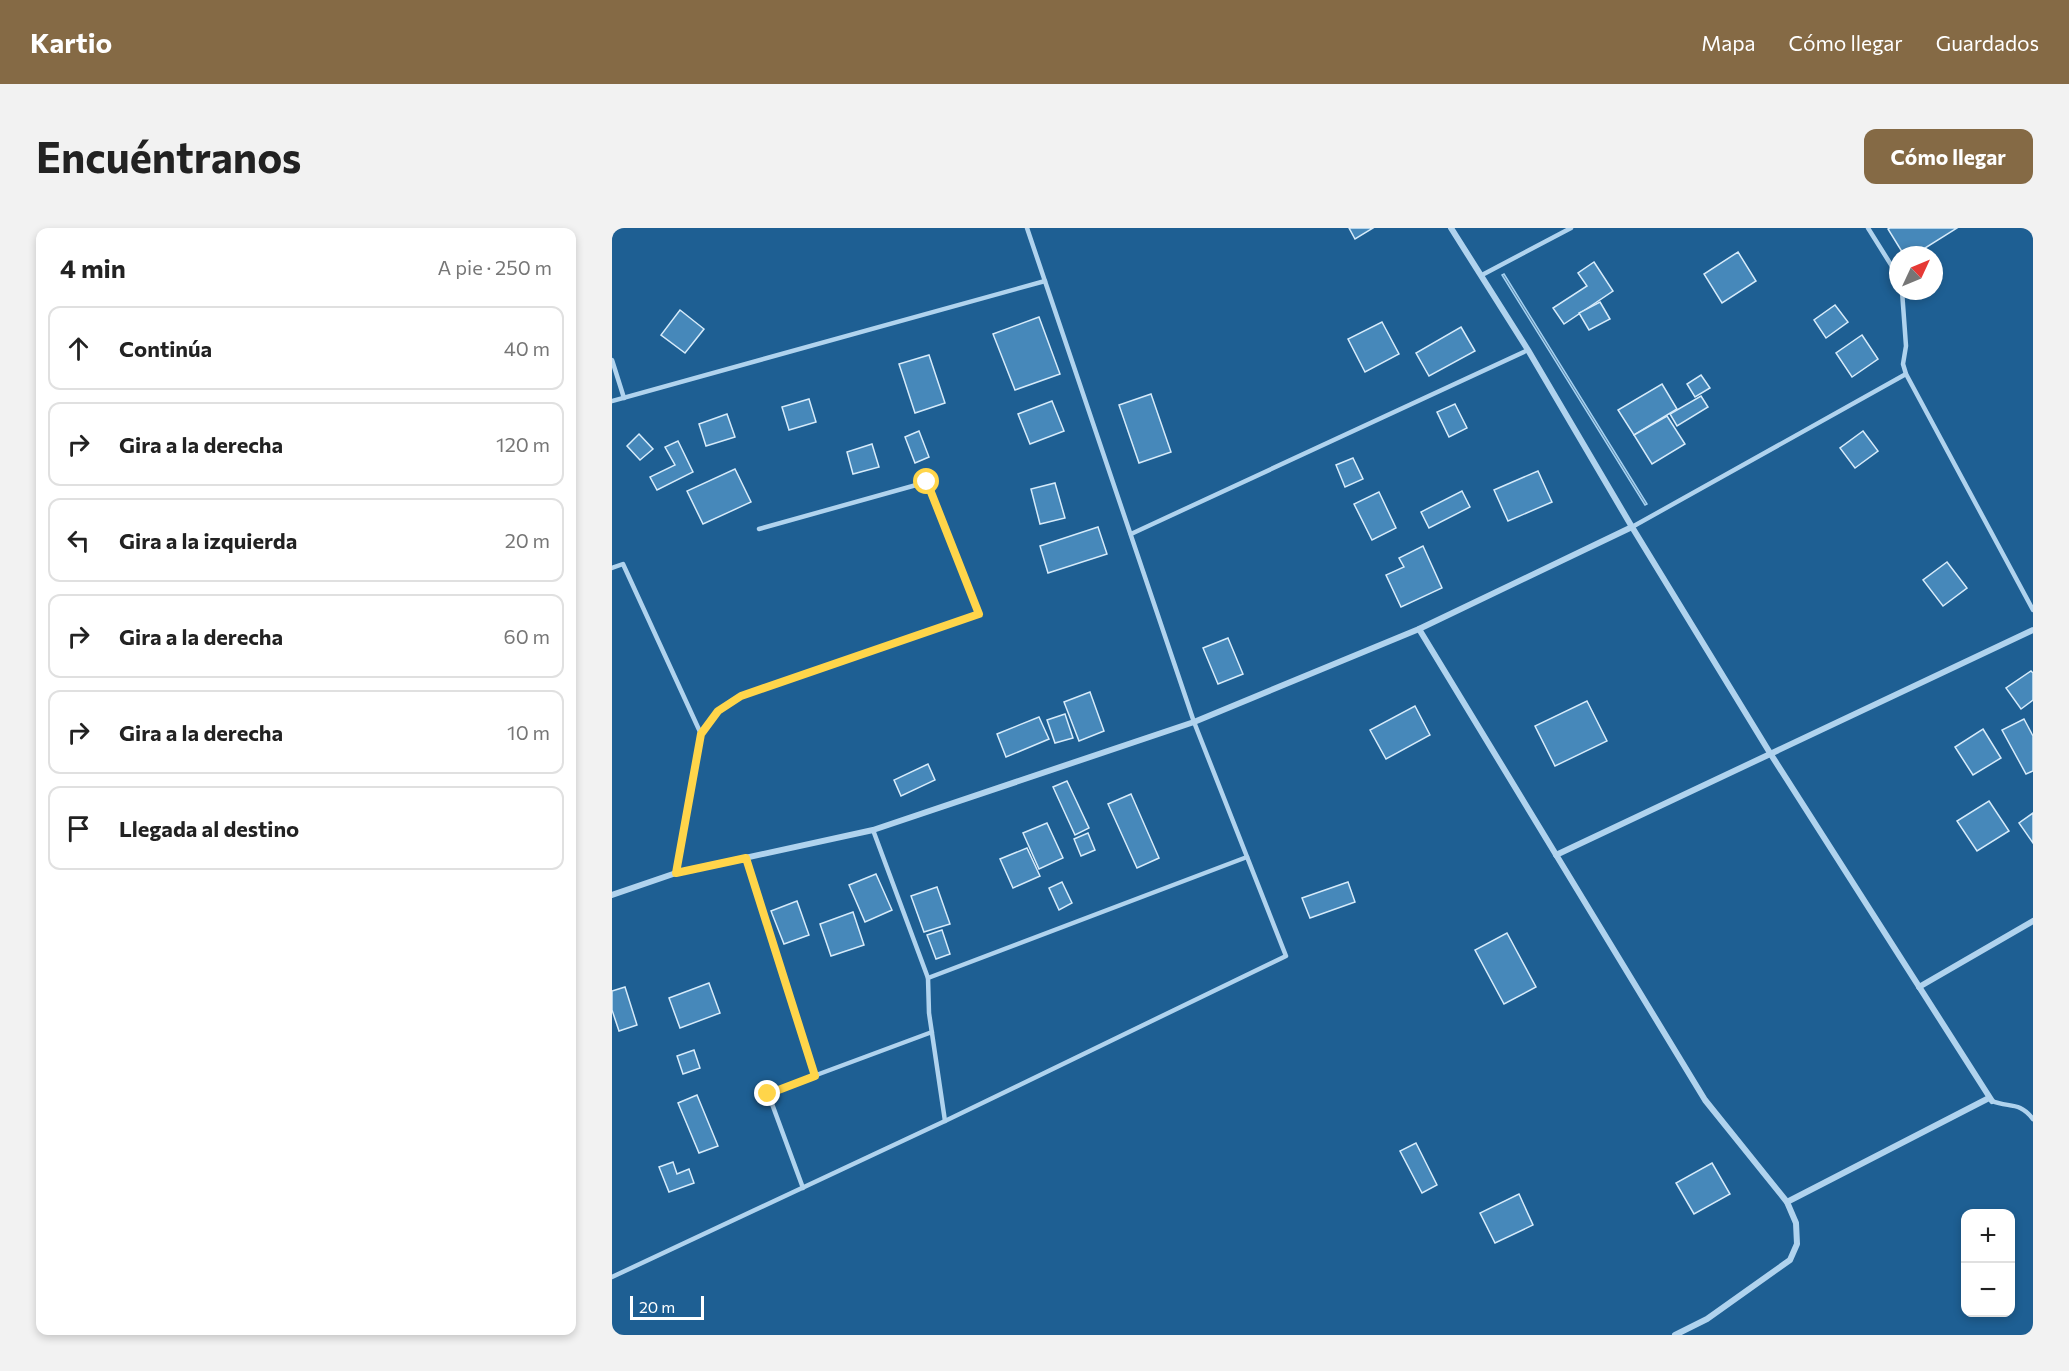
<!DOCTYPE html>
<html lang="es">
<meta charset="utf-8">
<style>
body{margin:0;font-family:Commissioner,sans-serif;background:#f2f2f2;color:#222}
.controls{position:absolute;right:18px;bottom:18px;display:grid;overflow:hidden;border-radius:12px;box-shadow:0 3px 9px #0003}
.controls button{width:54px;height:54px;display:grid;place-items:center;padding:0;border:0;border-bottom:2px solid #e0e0e0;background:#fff;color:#222;font:30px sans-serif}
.compass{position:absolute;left:1277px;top:18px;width:54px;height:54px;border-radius:50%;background:#fff;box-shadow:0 3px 9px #0003;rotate:46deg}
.scale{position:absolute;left:18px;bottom:15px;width:74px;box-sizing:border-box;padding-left:6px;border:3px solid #fff;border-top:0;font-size:16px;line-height:21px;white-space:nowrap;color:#fff;-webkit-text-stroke:4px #1e5f93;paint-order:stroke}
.stop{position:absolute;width:18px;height:18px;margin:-14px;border:4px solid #ffd54a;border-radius:50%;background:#fff}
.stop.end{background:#ffd54a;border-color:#fff;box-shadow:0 2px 6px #0008}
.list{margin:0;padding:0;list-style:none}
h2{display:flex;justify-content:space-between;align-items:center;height:78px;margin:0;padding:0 24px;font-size:26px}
h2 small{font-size:20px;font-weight:400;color:#767676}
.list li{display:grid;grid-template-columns:39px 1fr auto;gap:18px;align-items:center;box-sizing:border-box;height:84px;margin:0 12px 12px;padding:0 12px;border:2px solid #e0e0e0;border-radius:12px}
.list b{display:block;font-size:22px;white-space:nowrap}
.list em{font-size:20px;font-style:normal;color:#767676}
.icon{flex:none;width:33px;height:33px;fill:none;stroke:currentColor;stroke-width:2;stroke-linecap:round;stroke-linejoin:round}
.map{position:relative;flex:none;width:1421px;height:1107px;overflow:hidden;border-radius:12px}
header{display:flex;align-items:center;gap:36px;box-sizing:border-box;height:84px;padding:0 30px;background:#856a45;color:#fff}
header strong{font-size:28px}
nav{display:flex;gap:33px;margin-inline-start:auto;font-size:21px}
.intro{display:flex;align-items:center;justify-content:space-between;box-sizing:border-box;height:144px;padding:0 36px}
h1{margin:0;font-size:42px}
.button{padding:15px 27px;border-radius:12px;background:#856a45;color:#fff;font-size:21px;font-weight:700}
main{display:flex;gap:36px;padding:0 36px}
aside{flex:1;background:#fff;border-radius:12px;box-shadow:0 3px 9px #0003}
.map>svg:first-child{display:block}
</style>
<header>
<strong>Kartio</strong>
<nav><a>Mapa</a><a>Cómo llegar</a><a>Guardados</a></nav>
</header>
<div class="intro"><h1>Encuéntranos</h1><a class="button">Cómo llegar</a></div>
<main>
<aside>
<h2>4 min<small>A pie · 250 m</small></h2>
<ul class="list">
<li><svg class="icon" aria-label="ahead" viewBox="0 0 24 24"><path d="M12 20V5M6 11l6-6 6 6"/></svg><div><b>Continúa</b></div><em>40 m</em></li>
<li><svg class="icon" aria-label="right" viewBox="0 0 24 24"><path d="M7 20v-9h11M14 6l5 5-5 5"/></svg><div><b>Gira a la derecha</b></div><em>120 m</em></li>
<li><svg class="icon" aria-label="left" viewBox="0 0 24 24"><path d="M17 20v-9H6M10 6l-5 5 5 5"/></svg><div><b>Gira a la izquierda</b></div><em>20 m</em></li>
<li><svg class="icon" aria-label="right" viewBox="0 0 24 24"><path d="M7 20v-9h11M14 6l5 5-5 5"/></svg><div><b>Gira a la derecha</b></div><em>60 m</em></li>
<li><svg class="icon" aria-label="right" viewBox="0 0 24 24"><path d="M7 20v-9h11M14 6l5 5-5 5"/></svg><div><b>Gira a la derecha</b></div><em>10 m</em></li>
<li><svg class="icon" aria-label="arrive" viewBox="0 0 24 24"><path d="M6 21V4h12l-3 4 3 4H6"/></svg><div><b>Llegada al destino</b></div></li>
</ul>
</aside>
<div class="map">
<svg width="1421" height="1107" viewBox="0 0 1421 1107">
<rect width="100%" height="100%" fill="#1e5f93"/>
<!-- water -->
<path fill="#4d7a9f" stroke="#a3d0f0" stroke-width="1.5" d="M892,46L1035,276L1033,277L890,47Z"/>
<!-- building -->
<g fill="#4688ba" stroke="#d6ebfa" stroke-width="1.5">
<path d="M737,0H761L743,11Z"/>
<path d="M1278,0H1345L1302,27H1292L1276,1Z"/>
<path d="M1126,24L1144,53L1110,75L1092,46Z"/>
<path d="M982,34L1001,63L952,96L941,80L975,58L966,45Z"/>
<path d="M988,74L998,91L977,102L967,85Z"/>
<path d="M1223,77L1236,94L1214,110L1202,92Z"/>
<path d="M68,82L92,101L73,125L49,107Z"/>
<path d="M427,89L448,146L403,162L381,106Z"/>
<path d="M770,94L787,126L753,144L736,111Z"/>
<path d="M849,99L863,123L817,148L804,125Z"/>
<path d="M1250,107L1266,131L1240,149L1224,125Z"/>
<path d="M317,127L333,175L303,185L287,136Z"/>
<path d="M1089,147L1098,160L1083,169L1075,156Z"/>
<path d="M1050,156L1065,181L1022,207L1006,182Z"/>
<path d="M539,166L559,224L527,235L507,177Z"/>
<path d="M1089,168L1096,179L1065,198L1058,186Z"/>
<path d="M197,171L204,194L177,202L170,179Z"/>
<path d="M440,173L452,203L418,216L406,186Z"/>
<path d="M843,176L855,200L837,209L825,184Z"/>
<path d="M115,186L123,209L94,218L87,196Z"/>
<path d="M1055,188L1073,216L1040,236L1022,207Z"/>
<path d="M307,203L317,229L303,235L293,209Z"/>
<path d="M1251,203L1266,223L1243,240L1228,220Z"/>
<path d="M27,206L41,221L28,232L15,218Z"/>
<path d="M66,213L81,244L45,262L38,249L63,237L53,219Z"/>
<path d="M260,216L267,239L241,246L235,224Z"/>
<path d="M741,230L751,251L733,259L724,237Z"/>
<path d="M123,241L139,274L91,296L75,263Z"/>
<path d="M926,243L940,274L896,293L882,262Z"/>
<path d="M443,255L453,290L428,296L419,261Z"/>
<path d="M850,263L858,279L817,300L809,284Z"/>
<path d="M767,264L784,300L760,312L742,276Z"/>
<path d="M486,299L495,326L436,345L428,318Z"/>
<path d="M811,318L830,360L789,379L774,347L792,339L787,330Z"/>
<path d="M1335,334L1355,360L1331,378L1311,352Z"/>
<path d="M616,410L631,446L606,456L591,420Z"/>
<path d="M1419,443L1421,445V472L1409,481L1394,460Z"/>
<path d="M478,464L492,503L467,513L452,474Z"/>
<path d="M975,473L995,513L943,538L923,498Z"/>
<path d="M803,478L818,507L774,531L758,502Z"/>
<path d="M453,486L461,510L443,515L435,492Z"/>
<path d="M427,489L437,511L394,529L385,506Z"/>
<path d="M1412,491L1421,508V543L1414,546L1390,502Z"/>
<path d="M1371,501L1389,530L1361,547L1343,519Z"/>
<path d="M316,536L323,552L289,568L282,552Z"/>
<path d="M455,553L477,600L463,607L441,559Z"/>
<path d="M519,566L547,630L525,640L496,576Z"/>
<path d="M1377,573L1397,603L1365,623L1345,593Z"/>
<path d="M1421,585V615L1407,595Z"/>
<path d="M435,595L451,630L427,641L411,605Z"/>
<path d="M476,605L483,622L469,628L462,611Z"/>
<path d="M415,620L428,648L401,660L388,631Z"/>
<path d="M264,646L280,682L253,694L237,657Z"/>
<path d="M450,654L460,675L447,682L437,660Z"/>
<path d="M736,654L743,674L698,690L690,670Z"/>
<path d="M325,659L338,696L312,704L299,668Z"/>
<path d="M185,673L197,707L172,716L159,683Z"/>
<path d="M241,684L252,717L219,728L208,696Z"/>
<path d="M330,702L338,726L324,731L315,707Z"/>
<path d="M895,705L924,759L892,776L863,722Z"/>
<path d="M97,755L108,785L68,800L57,770Z"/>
<path d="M13,759L25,797L7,803L0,782V763Z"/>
<path d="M82,822L88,840L71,846L65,828Z"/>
<path d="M85,867L106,918L87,925L66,875Z"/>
<path d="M804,915L825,957L810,965L788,923Z"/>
<path d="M61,934L65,946L77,941L82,955L57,964L47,939Z"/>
<path d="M1100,935L1118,966L1082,986L1064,955Z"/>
<path d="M907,966L921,997L883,1015L868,985Z"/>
</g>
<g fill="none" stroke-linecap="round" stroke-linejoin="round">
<!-- service -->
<g stroke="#b0d3ee" stroke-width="4.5">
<path d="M1256,0L1286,48"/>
<path d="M870,47L959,0"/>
<path d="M1290,63L1294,118L1291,136L1294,146L1421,382"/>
<path d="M0,132L12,170"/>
<path d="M0,173L433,53"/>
<path d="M1020,299L1294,146"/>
<path d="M519,306L916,122"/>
<path d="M0,340L11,336L89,506L64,645"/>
<path d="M89,506L107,483L129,469L367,386L315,254L147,301"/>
<path d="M261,602L316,750L317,785L333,893"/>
<path d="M134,630L203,848"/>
<path d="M316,750L635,629"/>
<path d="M1380,873C1397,880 1407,873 1421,891"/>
<path d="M191,960L156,865L320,804"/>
<path d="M0,1049L333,893L674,728L582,494L415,0"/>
</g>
<!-- minor -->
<g stroke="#b0d3ee" stroke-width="6">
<path d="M839,0L916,122L1020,299L1158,525L1380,873"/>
<path d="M807,401L1093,872L1175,974L1184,995L1185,1016L1178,1032L1095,1091L1063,1107"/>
<path d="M944,627L1421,402"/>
<path d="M0,667L64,645L261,602L582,494L807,401L1020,299"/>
<path d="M1307,759L1421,693"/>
<path d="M1175,974L1377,870"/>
</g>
</g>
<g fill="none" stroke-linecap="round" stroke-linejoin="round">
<!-- route -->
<path stroke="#ffd54a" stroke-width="8" d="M156,866L203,848L134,630L64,645L89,506L106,483L129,468L367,386L315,254"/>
</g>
</svg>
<div class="controls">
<button>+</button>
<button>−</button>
</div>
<svg class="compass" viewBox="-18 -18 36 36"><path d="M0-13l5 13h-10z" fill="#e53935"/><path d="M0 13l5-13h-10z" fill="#767676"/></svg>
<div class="scale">20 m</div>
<div class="stop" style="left:315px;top:254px"></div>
<div class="stop end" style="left:156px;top:866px"></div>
</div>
</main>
